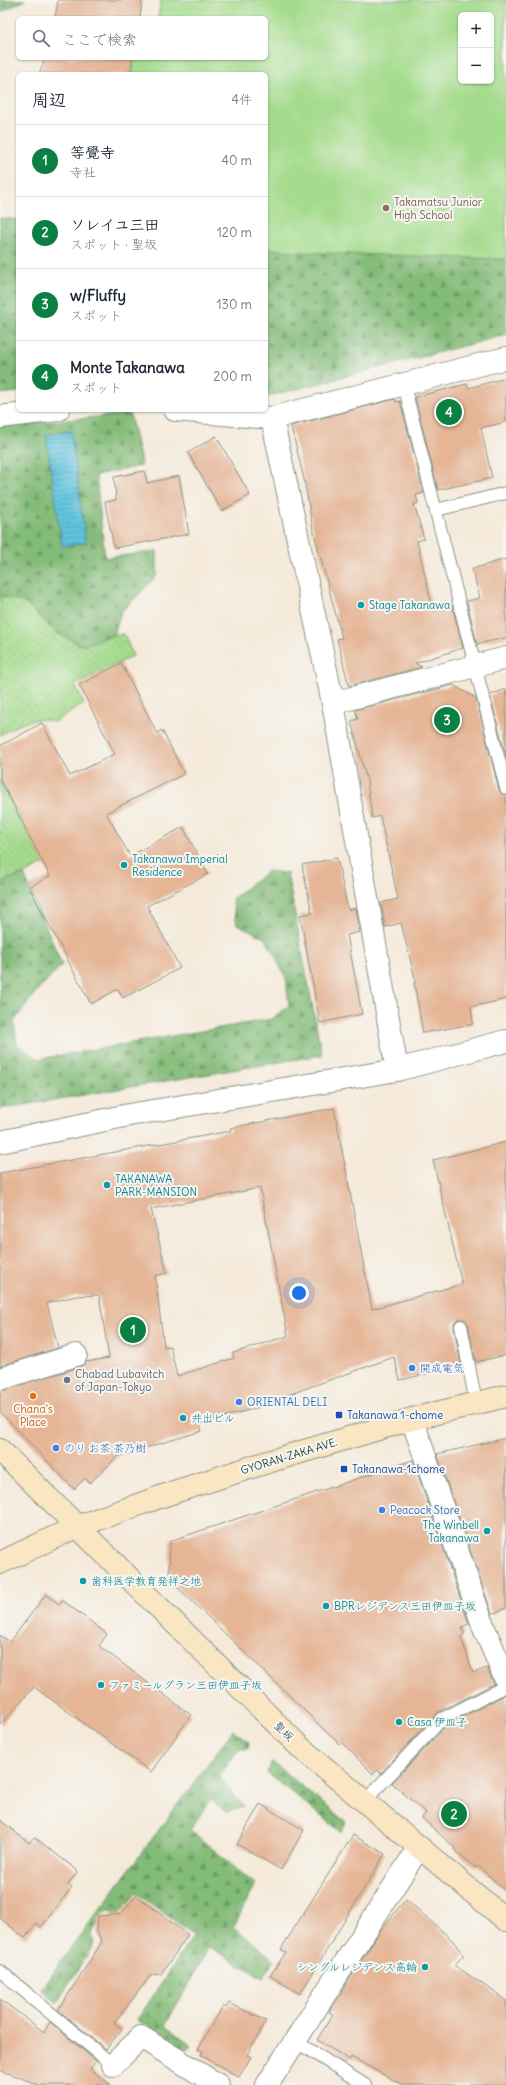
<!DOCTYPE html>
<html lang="ja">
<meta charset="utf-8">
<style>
body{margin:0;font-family:Delius,"Klee One",sans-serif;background:#f2f2f3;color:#1f2937}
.controls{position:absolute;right:12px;top:12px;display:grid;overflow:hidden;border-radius:6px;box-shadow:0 1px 3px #0004}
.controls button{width:36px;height:36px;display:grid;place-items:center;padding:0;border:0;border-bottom:1px solid #e0e1e3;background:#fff;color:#1f2937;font:20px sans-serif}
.you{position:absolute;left:299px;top:1293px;width:14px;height:14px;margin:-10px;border:3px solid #fff;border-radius:50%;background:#1a73e8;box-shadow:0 0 0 6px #1a73e833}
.badge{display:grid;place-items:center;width:26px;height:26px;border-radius:50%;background:#0b8043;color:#fff;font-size:13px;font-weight:700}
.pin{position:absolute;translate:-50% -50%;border:2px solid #fff;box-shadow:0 1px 4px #0006}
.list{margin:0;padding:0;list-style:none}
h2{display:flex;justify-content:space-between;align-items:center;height:52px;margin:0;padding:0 16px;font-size:17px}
h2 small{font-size:13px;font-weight:400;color:#747a83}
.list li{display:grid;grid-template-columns:26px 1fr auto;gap:12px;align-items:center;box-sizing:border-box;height:72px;padding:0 16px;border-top:1px solid #e0e1e3}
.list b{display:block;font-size:15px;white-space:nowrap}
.list p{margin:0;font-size:13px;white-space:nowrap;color:#747a83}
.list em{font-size:13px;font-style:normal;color:#747a83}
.icon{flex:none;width:22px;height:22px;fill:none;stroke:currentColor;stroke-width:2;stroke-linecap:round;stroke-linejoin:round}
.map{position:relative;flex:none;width:506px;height:2085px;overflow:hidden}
.search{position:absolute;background:#fff;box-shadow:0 1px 3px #0004;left:16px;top:16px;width:252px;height:44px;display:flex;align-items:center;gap:10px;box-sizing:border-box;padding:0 14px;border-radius:6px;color:#747a83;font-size:15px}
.panel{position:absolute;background:#fff;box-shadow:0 1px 3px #0004;left:16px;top:72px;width:252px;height:340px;border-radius:6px}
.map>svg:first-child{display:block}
</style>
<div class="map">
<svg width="506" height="2085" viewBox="0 0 506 2085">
<defs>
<pattern id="forest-firs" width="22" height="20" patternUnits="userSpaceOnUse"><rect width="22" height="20" fill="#83bb78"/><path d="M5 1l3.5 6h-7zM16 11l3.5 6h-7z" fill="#6b9963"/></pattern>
<pattern id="park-dots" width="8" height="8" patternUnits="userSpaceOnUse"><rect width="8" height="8" fill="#a4db8c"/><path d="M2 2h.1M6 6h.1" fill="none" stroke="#8dbd79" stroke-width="1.8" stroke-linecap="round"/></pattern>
<pattern id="water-rules" width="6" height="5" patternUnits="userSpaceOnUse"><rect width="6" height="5" fill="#61c4df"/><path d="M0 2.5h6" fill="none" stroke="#4fa0b6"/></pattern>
</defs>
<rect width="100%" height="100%" fill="#f6f6f2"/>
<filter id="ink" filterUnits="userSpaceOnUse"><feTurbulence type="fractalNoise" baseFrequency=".025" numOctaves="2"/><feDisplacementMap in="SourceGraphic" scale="8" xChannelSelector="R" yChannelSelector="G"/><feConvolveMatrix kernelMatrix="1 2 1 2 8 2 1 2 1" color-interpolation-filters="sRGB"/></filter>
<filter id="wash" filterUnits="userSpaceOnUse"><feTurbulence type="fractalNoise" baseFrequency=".012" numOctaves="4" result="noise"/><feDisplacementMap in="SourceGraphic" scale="16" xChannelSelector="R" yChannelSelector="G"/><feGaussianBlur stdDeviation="0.9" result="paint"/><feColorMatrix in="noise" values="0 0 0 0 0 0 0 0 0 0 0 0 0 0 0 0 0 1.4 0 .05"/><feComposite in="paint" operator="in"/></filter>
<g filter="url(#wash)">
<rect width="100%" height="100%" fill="#f5eada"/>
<!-- forest -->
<g fill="url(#forest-firs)" stroke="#517c56">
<path d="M0,0H25L0,13Z"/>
<path d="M0,218L18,220V392L0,394Z"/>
<path d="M266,248L298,252L506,259V335L266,397Z"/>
<path d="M130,414L142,466L96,475L105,558L157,551V576L121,612L114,635L83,646L55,632L25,603L0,596V426Z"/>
<path d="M268,871L287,873L322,1055L0,1109V881L24,874L62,965L36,992L14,1022L17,1045L39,1059L271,1019L289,1006L286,978L266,939L237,924L232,899Z"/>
<path d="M233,1730L249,1742L248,1749H239L219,1776L244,1807L227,1812L210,1800L190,1830L255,1884L234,1927L274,1960L263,1978L209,1947L165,2026L192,2045L187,2050L137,2020L194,1935L136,1893L119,1914L110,1911L101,1914L92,1934L94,1944L57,2003L41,1988Z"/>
<path d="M272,1762L346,1822L341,1832L267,1773Z"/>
</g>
<!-- park -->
<g fill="url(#park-dots)" stroke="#628c60">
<path d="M0,596L25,603L55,632L83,646L114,635L124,634L133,656L75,685L84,704L54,722C33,715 18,725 0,735Z"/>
<path d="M0,780L44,864L24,874L0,881Z"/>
</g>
<!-- pitch -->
<path fill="#a4db8c" stroke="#628c60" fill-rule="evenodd" d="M161,0H506V259L298,252L266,248V74H131L133,58H266V18H158ZM461,15H491V81H461Z"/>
<!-- water -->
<path fill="url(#water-rules)" stroke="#40808a" d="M71,431L86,543L62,546L46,435Z"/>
<g id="blocks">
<!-- building -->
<g fill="#e5b596" fill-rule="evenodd">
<path d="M58,0H142L140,18H55Z"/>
<path d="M45,58H133L131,74H39Z"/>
<path d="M506,378V422L481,428L492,478L438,490L415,397L467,384L468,388Z"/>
<path d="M395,399L396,402L400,401L424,493L416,495L418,503L414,504L424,539L417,541L433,611L452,606L463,648L415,663L422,667L349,686L337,639L342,638L313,529L304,479L291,426Z"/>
<path d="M216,436L250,495L222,511L188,453Z"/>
<path d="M144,471L147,483L179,476L189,534L114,548L105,502L116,500L114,477Z"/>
<path d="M506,559V638L477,644L467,601L480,598L472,569Z"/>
<path d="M121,663L157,733L162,730L184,774L106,813L130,856L183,827L208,874L147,906L180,968L123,998L118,989L91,1004L29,887L50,876L0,779V746L42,723L70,776L115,754L79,685Z"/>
<path d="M453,685L476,698L499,790L501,793L506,795V999L471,1007L473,1024L423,1033L414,982H416L401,923L385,927L381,903L398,899L380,816L372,818L367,781L351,721L358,719L355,710Z"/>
<path d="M506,689V757L490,695Z"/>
<path d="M337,858L348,910L356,908L360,932L347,935L362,1014L320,1023L300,915L312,913L302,865Z"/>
<path d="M334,1108L372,1309L462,1284L433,1160L506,1142V1355L476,1362L468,1324L464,1319H459L454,1323V1327L461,1366L400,1380L394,1357L279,1398L280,1401L200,1424L202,1431L118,1456L90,1483L85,1478L74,1489L0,1412V1391L80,1367L86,1362L109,1358L99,1295L76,1296L47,1303L58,1348L0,1366V1173L231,1131L230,1128ZM260,1188L288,1336L233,1353L234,1358L177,1376L170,1346L164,1347L155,1276L167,1273L151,1209Z"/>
<path d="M506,1438V1608L492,1614L437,1454Z"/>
<path d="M413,1460L469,1624L462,1627L464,1634L461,1637L473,1673L487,1668L494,1684L438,1712L381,1773L377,1770L373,1774L341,1742L339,1744L169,1579L170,1541Z"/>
<path d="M46,1594L59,1604L62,1600L107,1634L99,1646L191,1715L151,1772L34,1687L0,1725V1635L10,1642Z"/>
<path d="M506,1694V1891L478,1866L476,1868L454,1849L455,1848L422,1818L426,1813L392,1783L447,1725Z"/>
<path d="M260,1804L304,1830L281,1870L237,1844Z"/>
<path d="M0,1820L29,1843L34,1837L78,1871L68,1884L72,1887L41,1927L36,1924L25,1938L0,1918Z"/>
<path d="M353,1835L385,1854L300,1994L270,1976L286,1952L281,1949Z"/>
<path d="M136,1895L188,1935L161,1974L151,1975L114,2023L122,2029L106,2049L58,2010L102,1942L97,1932L98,1916L121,1914Z"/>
<path d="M406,1899L452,1940L464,1955L454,1965L506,2000V2085H403L351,2057L350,2060L317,2040L333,2014L329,2012L380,1931Z"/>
<path d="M0,1999L44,2032L50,2022L96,2061L90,2069L111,2085H39L0,2070Z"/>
<path d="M229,2003L266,2021L247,2055L251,2057L239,2077L201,2055L203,2051L198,2049L223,2006L226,2008Z"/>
</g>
</g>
</g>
<g filter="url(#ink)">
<use href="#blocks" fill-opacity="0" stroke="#8a9487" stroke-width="1"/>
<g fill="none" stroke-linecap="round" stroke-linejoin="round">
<defs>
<g id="lane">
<path d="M404,385L506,788"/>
<path d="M436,510L506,493"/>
<path d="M461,1326L476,1403"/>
<path d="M365,1801L442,1719L506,1686"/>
<path d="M0,1971L113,2065"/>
<path d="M295,2041L365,2085"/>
</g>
<g id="street">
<path d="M175,410L272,418L506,358"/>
<path d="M0,417L58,410"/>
<path d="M272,418L333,703L397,1070"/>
<path d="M333,703L506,658"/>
<path d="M0,1142L129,1115L397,1070L506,1041"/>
<path d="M0,1379L76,1355"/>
<path d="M412,1419L484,1628L506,1680"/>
<path d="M113,2065L141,2037L218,2085"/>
<path d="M267,2085L419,1847"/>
</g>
<g id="secondary">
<path d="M0,1450L301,1748L506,1920"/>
<path d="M0,1563L76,1527L171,1493L274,1460L412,1419L506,1396"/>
</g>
</defs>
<!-- lane casing -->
<use href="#lane" stroke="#8a9487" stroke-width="14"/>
<!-- street casing -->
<use href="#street" stroke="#8a9487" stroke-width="24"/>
<!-- secondary casing -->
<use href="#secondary" stroke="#8a9487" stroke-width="24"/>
<!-- lane -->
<use href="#lane" stroke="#fff" stroke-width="12"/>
<!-- street -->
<use href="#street" stroke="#fff" stroke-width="22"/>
<!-- secondary -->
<use href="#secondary" stroke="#fbe6c4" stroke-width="22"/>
</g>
</g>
<!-- markers -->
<circle fill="#8d6e63" stroke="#f6f6f2" stroke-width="1.5" cx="386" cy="208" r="4"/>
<g fill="#0f9aa8" stroke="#f6f6f2" stroke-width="1.5">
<circle cx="361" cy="605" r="4"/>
<circle cx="124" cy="865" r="4"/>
<circle cx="107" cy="1185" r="4"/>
<circle cx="183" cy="1418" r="4"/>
<circle cx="487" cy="1531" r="4"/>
<circle cx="83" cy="1581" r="4"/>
<circle cx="326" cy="1606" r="4"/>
<circle cx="101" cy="1685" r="4"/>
<circle cx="399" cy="1722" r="4"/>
<circle cx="425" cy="1967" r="4"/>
</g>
<g fill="#3f7fe0" stroke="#f6f6f2" stroke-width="1.5">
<circle cx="412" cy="1368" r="4"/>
<circle cx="239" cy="1402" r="4"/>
<circle cx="56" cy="1448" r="4"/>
<circle cx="382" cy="1510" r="4"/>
</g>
<circle fill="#6b7280" stroke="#f6f6f2" stroke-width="1.5" cx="67" cy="1380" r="4"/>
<circle fill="#e8710a" stroke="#f6f6f2" stroke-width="1.5" cx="33" cy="1396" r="4"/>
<g fill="#1a4fb4" stroke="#f6f6f2" stroke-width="1.5">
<rect x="335" y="1411" width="8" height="8" rx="2"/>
<rect x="340" y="1465" width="8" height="8" rx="2"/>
</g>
<g text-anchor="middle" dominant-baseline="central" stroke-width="4" stroke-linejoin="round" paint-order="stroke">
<!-- education labels -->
<g font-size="11" fill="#785e54" stroke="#f6f6f2" text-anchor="start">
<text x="394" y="202">Takamatsu Junior<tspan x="394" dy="13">High School</tspan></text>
</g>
<!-- culture labels -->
<g font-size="11" fill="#0d838f" stroke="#f6f6f2" text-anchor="start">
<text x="369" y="605">Stage Takanawa</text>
<text x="132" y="859">Takanawa Imperial<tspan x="132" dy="13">Residence</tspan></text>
<text x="115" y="1179">TAKANAWA<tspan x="115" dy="13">PARK-MANSION</tspan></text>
<text x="191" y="1418">井出ビル</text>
<text x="479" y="1525" text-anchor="end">The Winbell<tspan x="479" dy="13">Takanawa</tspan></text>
<text x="91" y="1581">歯科医学教育発祥之地</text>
<text x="334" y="1606">BPRレジデンス三田伊皿子坂</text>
<text x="109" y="1685">ファミールグラン三田伊皿子坂</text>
<text x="407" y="1722">Casa 伊皿子</text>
<text x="417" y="1967" text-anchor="end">シングルレジデンス高輪</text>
</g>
<!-- shop labels -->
<g font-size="11" fill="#366cbe" stroke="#f6f6f2" text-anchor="start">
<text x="420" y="1368">開成電気</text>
<text x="247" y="1402">ORIENTAL DELI</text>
<text x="64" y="1448">のり お茶 茶乃樹</text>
<text x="390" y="1510">Peacock Store</text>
</g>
<!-- worship labels -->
<g font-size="11" fill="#5b616d" stroke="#f6f6f2" text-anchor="start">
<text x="75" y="1374">Chabad Lubavitch<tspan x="75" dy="13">of Japan-Tokyo</tspan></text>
</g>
<!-- food labels -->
<g font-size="11" fill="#c56008" stroke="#f6f6f2">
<text x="33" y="1409">Chana's<tspan x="33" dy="13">Place</tspan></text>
</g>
<!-- transit labels -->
<g font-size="11" fill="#164399" stroke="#f6f6f2" text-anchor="start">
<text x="347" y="1415">Takanawa 1-chome</text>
<text x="352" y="1469">Takanawa-1chome</text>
</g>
<!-- street labels -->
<g font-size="11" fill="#1f3d34" stroke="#f6f6f2">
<text transform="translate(289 1456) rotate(-17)">GYORAN-ZAKA AVE.</text>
<text transform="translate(284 1731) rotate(44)">聖坂</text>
</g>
</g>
</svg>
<div class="controls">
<button>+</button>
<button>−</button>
</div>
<div class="you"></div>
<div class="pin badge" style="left:133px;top:1330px">1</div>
<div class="pin badge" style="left:454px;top:1814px">2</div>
<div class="pin badge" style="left:447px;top:720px">3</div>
<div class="pin badge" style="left:449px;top:412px">4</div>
<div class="search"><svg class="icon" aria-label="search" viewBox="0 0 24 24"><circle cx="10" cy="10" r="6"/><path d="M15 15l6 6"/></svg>ここで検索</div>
<section class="panel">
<h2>周辺<small>4件</small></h2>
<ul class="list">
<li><span class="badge">1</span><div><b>等覺寺</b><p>寺社</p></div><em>40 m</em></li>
<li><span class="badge">2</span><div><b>ソレイユ三田</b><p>スポット · 聖坂</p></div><em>120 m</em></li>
<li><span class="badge">3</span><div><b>w/Fluffy</b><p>スポット</p></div><em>130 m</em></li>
<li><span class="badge">4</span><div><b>Monte Takanawa</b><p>スポット</p></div><em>200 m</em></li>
</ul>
</section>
</div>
